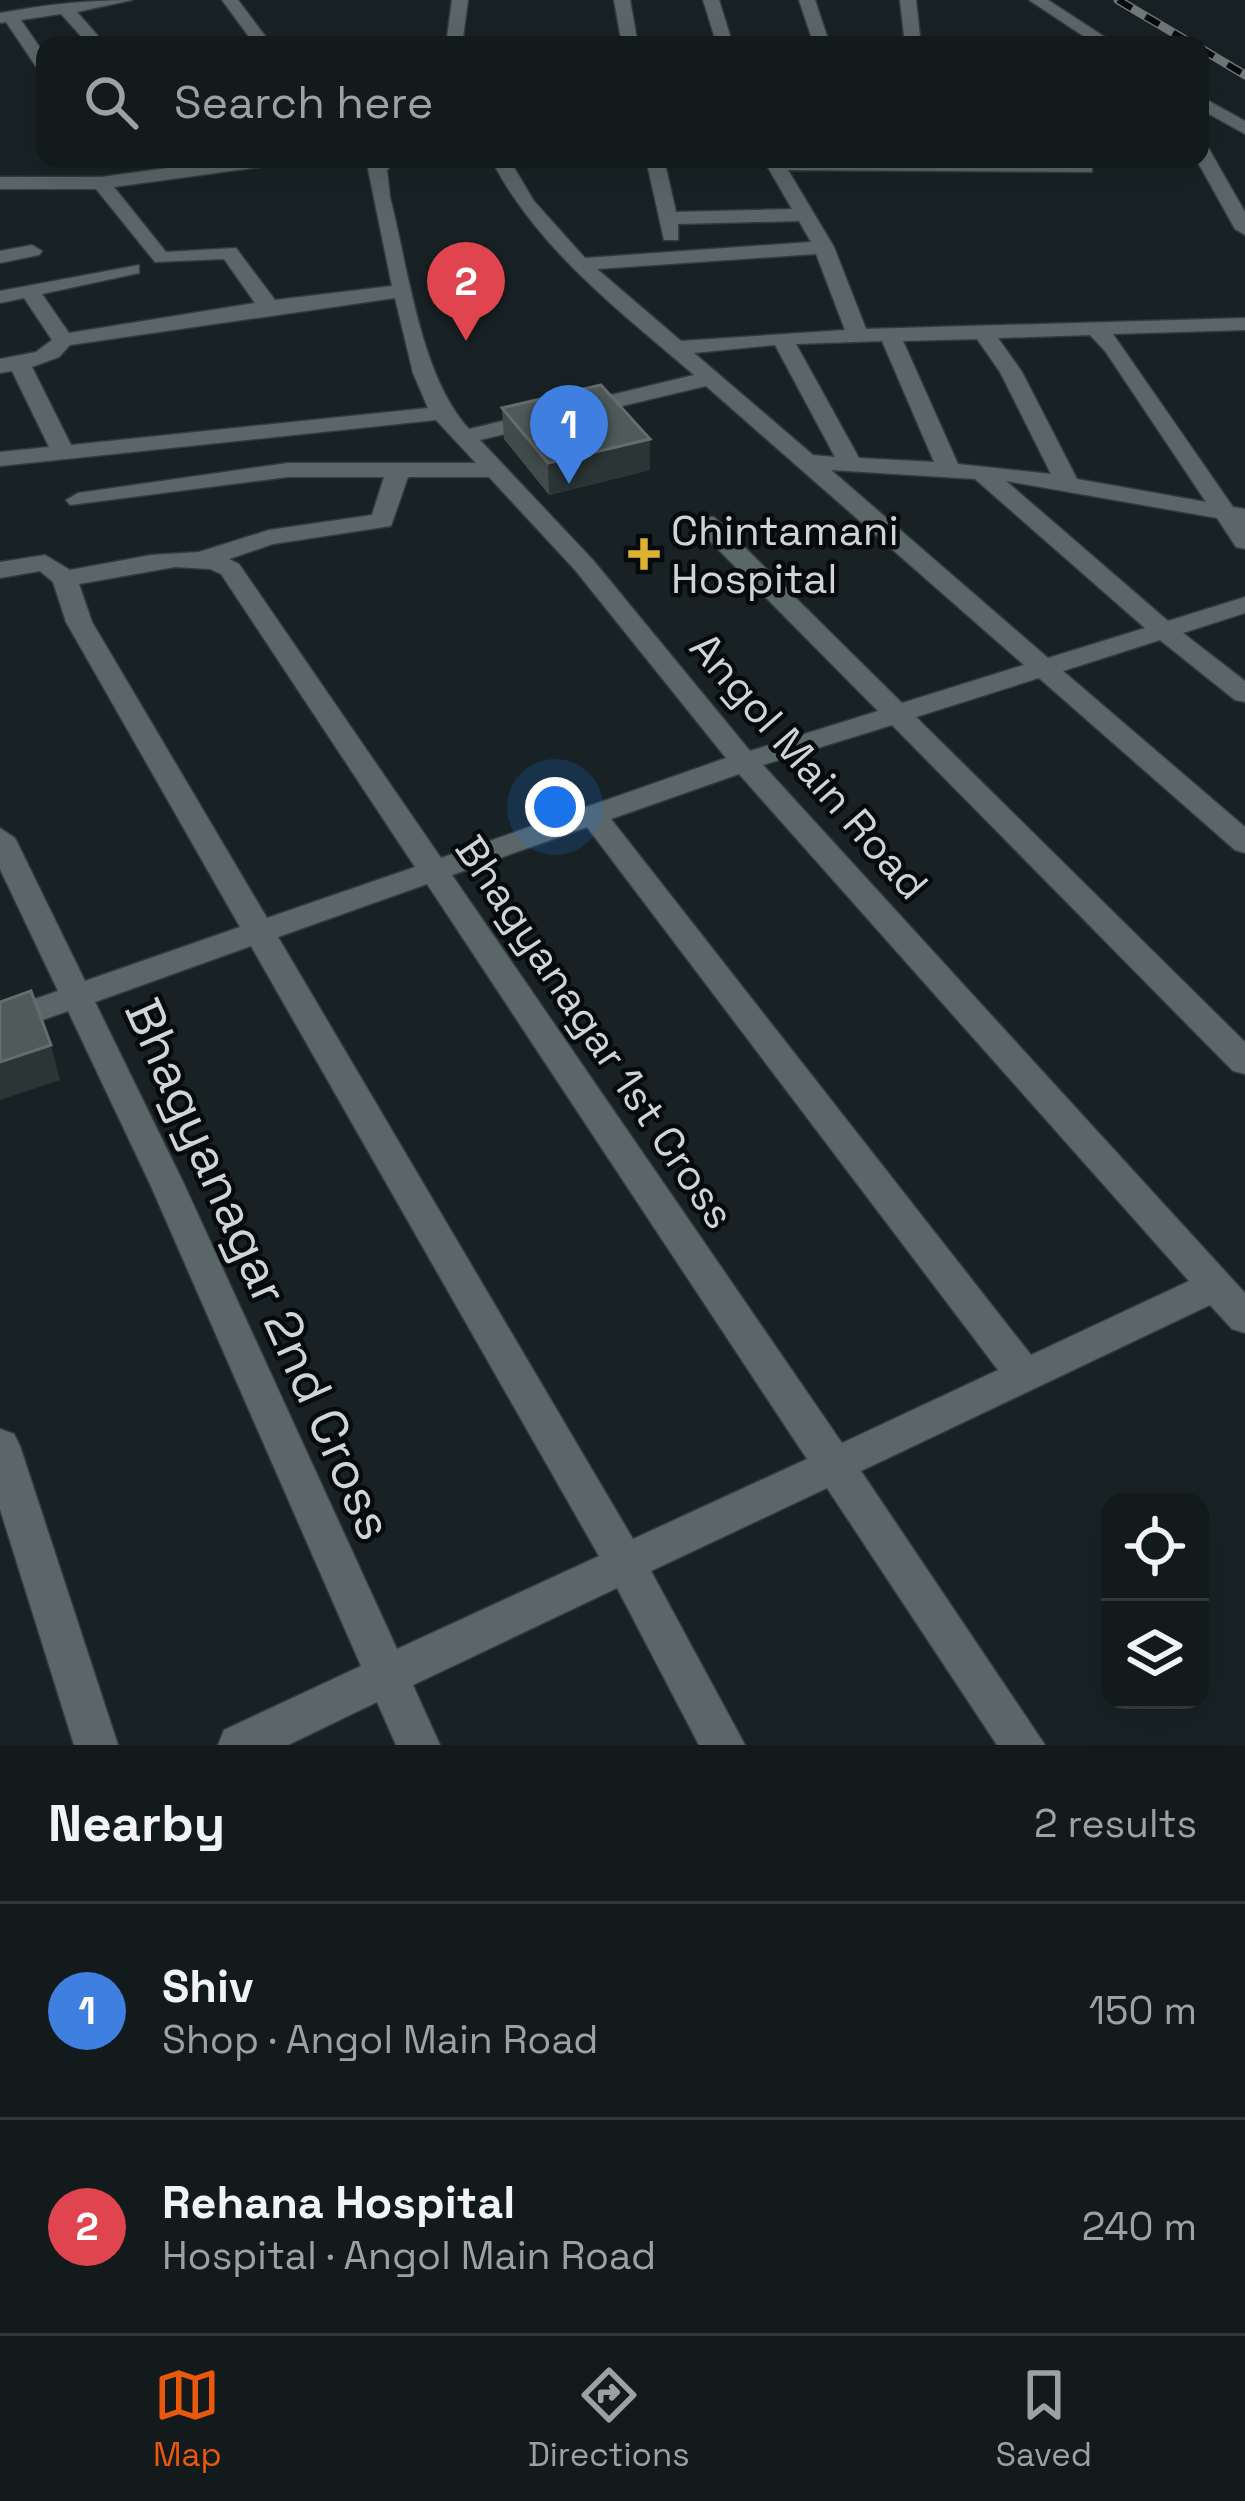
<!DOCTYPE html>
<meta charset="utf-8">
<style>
body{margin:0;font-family:"Space Grotesk",sans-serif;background:#1b2324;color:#f1f3f6}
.controls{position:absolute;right:36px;bottom:36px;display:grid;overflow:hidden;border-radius:24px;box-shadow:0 12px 48px #0002}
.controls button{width:108px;height:108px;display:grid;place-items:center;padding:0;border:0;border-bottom:3px solid #31383a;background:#121a1b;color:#f1f3f6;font:60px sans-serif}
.you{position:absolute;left:555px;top:807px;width:42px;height:42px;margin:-30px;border:9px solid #fff;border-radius:50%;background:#1a73e8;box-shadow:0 0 0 18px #1a73e833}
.badge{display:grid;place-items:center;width:78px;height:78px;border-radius:50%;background:#ea580c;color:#fff;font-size:39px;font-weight:700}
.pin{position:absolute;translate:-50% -99px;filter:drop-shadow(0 3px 6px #0008)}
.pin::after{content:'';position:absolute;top:63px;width:42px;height:36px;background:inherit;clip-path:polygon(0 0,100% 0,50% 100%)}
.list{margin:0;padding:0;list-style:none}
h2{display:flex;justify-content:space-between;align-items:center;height:156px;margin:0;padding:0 48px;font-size:51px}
h2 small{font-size:39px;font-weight:400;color:#9ca1a3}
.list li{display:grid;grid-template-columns:78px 1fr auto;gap:36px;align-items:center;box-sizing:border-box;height:216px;padding:0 48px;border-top:3px solid #31383a}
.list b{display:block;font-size:45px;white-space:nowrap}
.list p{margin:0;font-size:39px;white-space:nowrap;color:#9ca1a3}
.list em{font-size:39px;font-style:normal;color:#9ca1a3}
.icon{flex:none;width:66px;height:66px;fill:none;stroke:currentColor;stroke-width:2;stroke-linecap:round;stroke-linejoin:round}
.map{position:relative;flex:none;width:1245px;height:1745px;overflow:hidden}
.search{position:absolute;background:#121a1b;box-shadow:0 12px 48px #0002;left:36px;right:36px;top:36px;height:132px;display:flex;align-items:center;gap:30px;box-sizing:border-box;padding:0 42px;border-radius:24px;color:#9ca1a3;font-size:45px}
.sheet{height:588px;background:#121a1b}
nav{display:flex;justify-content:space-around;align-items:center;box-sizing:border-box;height:168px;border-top:3px solid #31383a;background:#121a1b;font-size:33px;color:#9ca1a3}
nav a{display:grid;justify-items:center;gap:6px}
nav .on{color:#ea580c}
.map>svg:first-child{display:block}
</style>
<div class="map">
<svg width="1245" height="1745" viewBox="0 0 1245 1745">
<rect width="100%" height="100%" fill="#182224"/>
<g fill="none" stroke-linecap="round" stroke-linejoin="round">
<defs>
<g id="minor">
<path d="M132,0L77,12L106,45H89L61,14L21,20L45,55V72L39,71L6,22L0,23V13C44,5 87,0 132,0Z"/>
<path d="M222,0H238L272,45H255Z"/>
<path d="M452,0H468L462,45H446Z"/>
<path d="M614,0H630L638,45H622Z"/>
<path d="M703,0H719L733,45H717Z"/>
<path d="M799,0H815L830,45H814Z"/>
<path d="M900,0H916L921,45H905Z"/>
<path d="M1029,0H1048L1117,45H1097Z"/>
<path d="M1200,96L1245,121V134L1200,109Z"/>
<path d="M1200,143L1209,149L1245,212V235L1235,229L1196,159Z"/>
<path d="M234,159H283L274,165L114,187L166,252L236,248L275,300L392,286L368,169L377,159H397L387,170L390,197C408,267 420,376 469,429L694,375C619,310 537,249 491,159H509L534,201L585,258L811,242L799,221L678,224V240H664L646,159H664L676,212L792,209L763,159L1085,162L1092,164V172L788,170L834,247L866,329L1245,318V330L1113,334L1233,507L1245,509V549L1236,547L1217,518L1006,481L1168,621L1245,597V613L1183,633L1245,681V702L1235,700L1160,640L1063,671L1245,827V853L1235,850L1039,678L916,717L1245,1042V1074L1233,1071L892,725L763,765L1245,1293V1333L1232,1329L1210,1305L861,1471L1045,1745H997L827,1488L651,1571L745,1745H699L617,1588L413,1685L440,1745H396L377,1702L288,1745H218L224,1730L361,1666L150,1184L68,1011L0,1035V1011L58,991L0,869V828L15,838L85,981L240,927L66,622L53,582L40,571L0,578V562L45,555L70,570L151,555L199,552L269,530L372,515L384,477H288L70,505L66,500L78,493L288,463H476L436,420L0,466V452L49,447L12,371L0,373V359L36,352L52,340L24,298L0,303V291L139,265V273L42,294L69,333L255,303L224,259L155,262L96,189H0V177H101ZM816,254L845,330L681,341L597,269ZM395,298L413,373L428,408L71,445L32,367L59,357L70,345ZM1090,335L1105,351L1206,502L1077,479L1022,372L998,338ZM977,339L1000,372L1051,474L958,464L903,341ZM882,341L934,462L859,458L796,344ZM775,345L835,457L813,455L694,353ZM706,386L1024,665L902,703L714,517H696V527L878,711L750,751L593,560L480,440ZM831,470L975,479L1145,628L1048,658ZM408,477H489L575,570L726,758L441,858L239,564L229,559L273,544L391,526ZM175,567L210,569L221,574L415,867L267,918L92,622L79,584ZM739,774L1189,1281L1031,1355L611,819ZM587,827L998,1370L842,1443L452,875ZM427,884L807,1459L633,1539L278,937ZM251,946L599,1556L397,1649L184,1184L95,1002Z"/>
<path d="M32,245L42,251L39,255L0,263V251Z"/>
<path d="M0,1429L14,1434L20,1446L118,1745H74L0,1509Z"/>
</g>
</defs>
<!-- minor casing -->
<use href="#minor" stroke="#353b3d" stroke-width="3"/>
<!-- minor -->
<use href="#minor" fill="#5a6668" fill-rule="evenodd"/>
<defs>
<g id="rail">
<path d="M1118,0L1194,45"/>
<path d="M1200,48L1245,75"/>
</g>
</defs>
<!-- rail casing -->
<use href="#rail" stroke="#707879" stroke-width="9"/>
<!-- rail -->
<use href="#rail" stroke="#060a0b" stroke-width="6" stroke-dasharray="16" stroke-linecap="butt"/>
</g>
<!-- wall -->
<path fill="#414b4a" d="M502,408L650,470L549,495L504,439Z"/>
<!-- shaded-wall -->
<g fill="#2a3535">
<path d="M650,439V470L549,495L548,463Z"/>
<path d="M51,1045L60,1080L0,1100V1062Z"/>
</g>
<!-- building -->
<g fill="#505a5a" stroke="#646d6d" stroke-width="3">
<path d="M601,385L650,439L548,463L502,408Z"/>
<path d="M31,991L51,1045L0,1062V1002Z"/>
</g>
<!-- markers -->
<path fill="#deb133" stroke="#060a0b" stroke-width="4.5" d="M638 536h12v12h12v12h-12v12h-12v-12h-12v-12h12z"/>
<g text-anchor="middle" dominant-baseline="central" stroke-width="9" stroke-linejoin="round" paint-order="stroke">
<!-- poi labels -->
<g font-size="42" fill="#cfd5d6" stroke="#060a0b" text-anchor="start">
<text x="671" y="530">Chintamani<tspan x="671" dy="48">Hospital</tspan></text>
</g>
<!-- street labels -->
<g font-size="42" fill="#cfd5d6" stroke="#060a0b">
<text transform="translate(809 766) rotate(49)">Angol Main Road</text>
<text transform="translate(595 1032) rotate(56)">Bhagyanagar 1st Cross</text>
</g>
<!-- near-street labels -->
<g font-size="51" fill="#cfd5d6" stroke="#060a0b">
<text transform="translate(259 1269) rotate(66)">Bhagyanagar 2nd Cross</text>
</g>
</g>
</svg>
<div class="controls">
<button><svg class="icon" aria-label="locate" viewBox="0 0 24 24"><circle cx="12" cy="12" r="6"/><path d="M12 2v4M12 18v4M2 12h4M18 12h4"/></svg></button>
<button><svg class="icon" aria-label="layers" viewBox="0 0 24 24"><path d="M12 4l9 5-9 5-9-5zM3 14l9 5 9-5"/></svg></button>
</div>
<div class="you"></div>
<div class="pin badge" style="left:569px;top:484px;background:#3f7fe0">1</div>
<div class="pin badge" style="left:466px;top:341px;background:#e0444e">2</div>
<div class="search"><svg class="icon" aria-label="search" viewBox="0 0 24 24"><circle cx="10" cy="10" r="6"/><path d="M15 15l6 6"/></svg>Search here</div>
</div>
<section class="sheet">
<h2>Nearby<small>2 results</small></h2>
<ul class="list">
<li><span class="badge" style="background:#3f7fe0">1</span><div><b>Shiv</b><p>Shop · Angol Main Road</p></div><em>150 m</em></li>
<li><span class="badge" style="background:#e0444e">2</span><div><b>Rehana Hospital</b><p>Hospital · Angol Main Road</p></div><em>240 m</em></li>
</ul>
</section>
<nav>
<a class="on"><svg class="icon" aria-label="map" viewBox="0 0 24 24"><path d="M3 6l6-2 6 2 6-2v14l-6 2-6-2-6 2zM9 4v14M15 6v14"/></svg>Map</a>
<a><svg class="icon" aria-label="directions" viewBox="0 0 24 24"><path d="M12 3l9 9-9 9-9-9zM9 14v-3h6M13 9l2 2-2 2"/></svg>Directions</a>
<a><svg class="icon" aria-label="saved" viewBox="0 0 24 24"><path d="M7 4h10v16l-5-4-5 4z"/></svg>Saved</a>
</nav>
